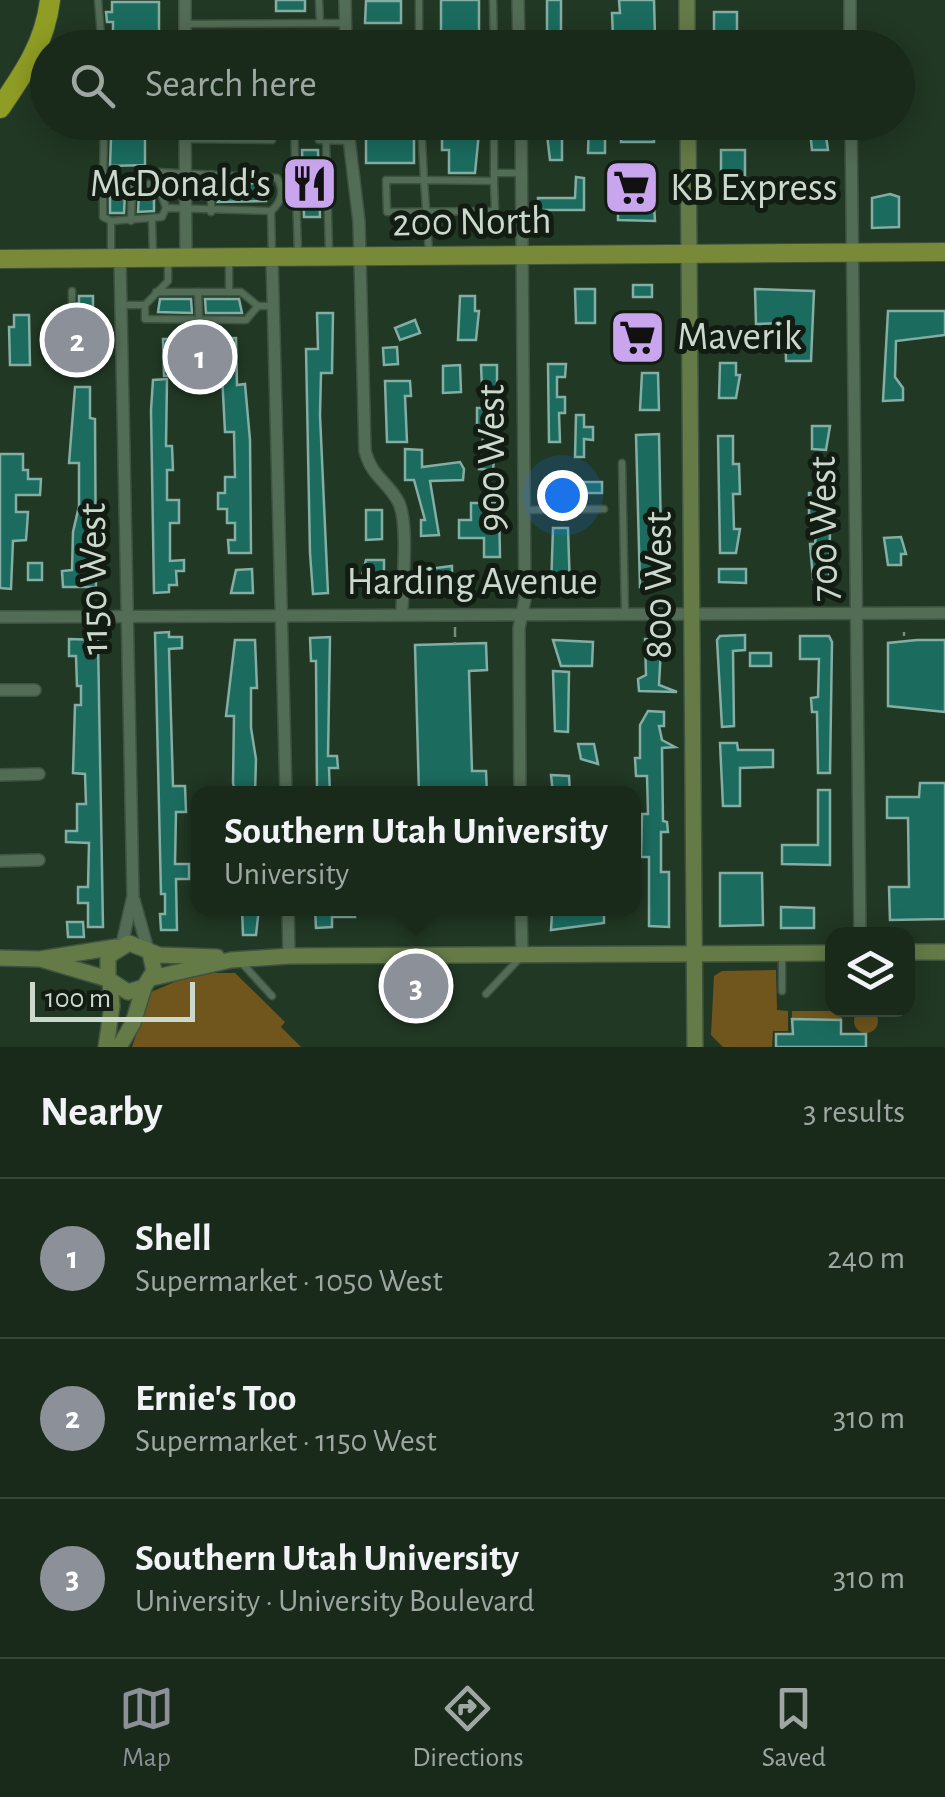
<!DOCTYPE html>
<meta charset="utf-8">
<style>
body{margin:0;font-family:"Alegreya Sans",sans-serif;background:#223224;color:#f1f3f6}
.controls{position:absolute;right:30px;bottom:30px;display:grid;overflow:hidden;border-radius:20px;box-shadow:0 5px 25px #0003}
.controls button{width:90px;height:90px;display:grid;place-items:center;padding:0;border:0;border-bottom:2px solid #37463a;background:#192a1b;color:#f1f3f6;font:50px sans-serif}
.scale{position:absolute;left:30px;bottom:25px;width:165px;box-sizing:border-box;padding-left:10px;border:5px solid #cbd9cc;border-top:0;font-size:28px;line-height:35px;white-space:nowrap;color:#cbd9cc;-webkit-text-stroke:8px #121c13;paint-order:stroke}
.you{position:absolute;left:562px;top:495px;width:35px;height:35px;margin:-25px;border:8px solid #fff;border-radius:50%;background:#1a73e8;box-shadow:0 0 0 15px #1a73e833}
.badge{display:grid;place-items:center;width:65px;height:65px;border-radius:50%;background:#8c9099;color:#fff;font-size:32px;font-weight:700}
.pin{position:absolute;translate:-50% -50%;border:5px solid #fff;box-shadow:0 2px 10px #0006}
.popup{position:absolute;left:191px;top:786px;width:450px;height:130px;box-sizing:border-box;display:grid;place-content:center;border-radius:20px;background:#192a1b;filter:drop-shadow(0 2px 8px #0005);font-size:32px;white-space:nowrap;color:#9fa7a3}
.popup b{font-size:38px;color:#f1f3f6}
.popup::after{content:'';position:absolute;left:50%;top:100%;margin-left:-20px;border:20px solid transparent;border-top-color:#192a1b}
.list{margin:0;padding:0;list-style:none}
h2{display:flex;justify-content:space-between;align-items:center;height:130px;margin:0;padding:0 40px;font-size:42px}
h2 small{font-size:32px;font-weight:400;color:#9fa7a3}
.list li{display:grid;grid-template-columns:65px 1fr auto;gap:30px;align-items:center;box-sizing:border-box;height:160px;padding:0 40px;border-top:2px solid #37463a}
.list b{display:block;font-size:38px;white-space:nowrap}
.list p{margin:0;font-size:32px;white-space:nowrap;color:#9fa7a3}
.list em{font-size:32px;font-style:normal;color:#9fa7a3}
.icon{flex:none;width:55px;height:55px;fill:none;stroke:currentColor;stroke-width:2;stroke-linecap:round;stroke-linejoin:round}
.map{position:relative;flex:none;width:945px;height:1047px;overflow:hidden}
.search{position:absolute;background:#192a1b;box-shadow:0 5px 25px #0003;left:30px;right:30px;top:30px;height:110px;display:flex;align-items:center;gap:25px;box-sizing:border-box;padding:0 35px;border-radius:55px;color:#9fa7a3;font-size:38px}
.sheet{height:610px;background:#192a1b}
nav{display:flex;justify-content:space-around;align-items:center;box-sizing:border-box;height:140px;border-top:2px solid #37463a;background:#192a1b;font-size:28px;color:#9fa7a3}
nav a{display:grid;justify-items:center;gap:5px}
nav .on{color:#8c9099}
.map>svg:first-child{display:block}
</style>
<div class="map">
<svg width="945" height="1047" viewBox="0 0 945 1047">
<rect width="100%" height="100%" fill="#213824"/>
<!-- green -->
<g fill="#70561c">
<path d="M776,970L777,1010L788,1011V1031H773L772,1047H723L711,1035L714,976L722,971Z"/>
<path d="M196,973H235L285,1022L281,1027L301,1047H132L151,992Z"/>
<circle cx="866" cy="1021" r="12"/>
<rect x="792" y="1011" width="50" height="8"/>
</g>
<!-- building -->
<g fill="#1b6c5f" stroke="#84ada3" stroke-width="2.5">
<rect x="276" y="0" width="29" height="11"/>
<rect x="441" y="0" width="38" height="48"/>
<rect x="547" y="0" width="14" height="48"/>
<path d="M619,0H654L655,37L613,38L612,13H620Z"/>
<path d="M366,1H401V23H365Z"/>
<path d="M112,2H159V33L113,34V22H107L106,12H112Z"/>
<path d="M714,12H737V32L714,34Z"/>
<path d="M826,32V44L784,48V33Z"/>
<path d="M206,122H268V127L267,131L206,130Z"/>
<path d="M442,122H480L475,173H449V150H442Z"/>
<path d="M589,122H605V153H588Z"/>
<path d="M809,122H824L828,150H812Z"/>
<path d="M116,126H145V165L110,166L111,137H116Z"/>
<rect x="366" y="128" width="48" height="35"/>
<path d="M640,128H654V142H621V135L640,134Z"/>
<path d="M547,135H562V160H550Z"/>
<path d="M302,150H318L320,217H304Z"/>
<path d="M721,150H745V200H732L721,189Z"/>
<path d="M630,174H652L655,221L618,220V195H609V181H626Z"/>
<path d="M576,177L584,178V210H538V198H575Z"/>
<path d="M218,182L265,184L266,201L218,202L224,190Z"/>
<path d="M110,193H125L124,213H110Z"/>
<path d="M139,193H154V211L138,212Z"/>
<path d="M890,194L899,197V227L872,228V198Z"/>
<rect x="633" y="285" width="19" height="12"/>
<path d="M575,289H595V323H576Z"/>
<path d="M755,289L814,291L811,361H786L785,323L756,324Z"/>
<rect x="79" y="296" width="14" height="13"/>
<path d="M460,296H475V311H479L476,340H458Z"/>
<path d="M160,299H191L192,313L158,312Z"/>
<path d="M205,299H239L242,313H206Z"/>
<path d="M888,311H945V335L896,341L895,377L903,388V400L883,401Z"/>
<path d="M317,313H333L332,373H321L320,415L328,593L313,594L310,553L306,349H318Z"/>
<path d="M14,315H29L30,365H10L9,327H14Z"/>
<path d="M415,320L420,333L400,340L395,328Z"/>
<path d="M623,327H653V347L623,348Z"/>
<path d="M93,328V357L66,358V351H60V329Z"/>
<path d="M236,338L237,385L245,384L250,440L251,553H229L228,540H235V523H227V509H218V493H225V477H235L234,432H225L222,375L164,376L163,339Z"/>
<path d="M397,347L398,364L384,365L383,348Z"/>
<path d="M720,363H736V375H740L736,398H719Z"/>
<path d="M548,364H566L565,377H557V397H565V413H559L560,442H549Z"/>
<path d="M460,365L461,392L443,393V366Z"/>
<path d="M481,365H497V387L482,388Z"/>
<path d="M642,373H658L659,410H640Z"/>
<path d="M167,379L166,446H172L173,470H167V500H179V523H170V561L184,560V571H176L177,585H169V592L154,593L151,410L153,380Z"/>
<path d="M385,381H410L411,396H405L407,442H387Z"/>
<path d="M75,387H90V418L95,419L96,587H63L62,571L72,570L73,532L79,506V463H69Z"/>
<path d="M477,408H498V460H494L493,470L479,469L484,428H477Z"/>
<path d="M576,415H584V427H593V440L584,439V457H575Z"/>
<path d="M812,426H830L826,450L812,449Z"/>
<path d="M659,434L662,587H640L636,435Z"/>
<path d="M718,436H733V464H739L740,494H733L734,529H740L736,553H720Z"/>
<path d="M405,449L422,450V467L460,462L464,469L463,480L430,481L439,535L421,536V520H425L414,480H405Z"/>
<path d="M0,454H23V470H28V479H41L40,495H16V512H28L27,527L26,540L13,541L11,589L0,588Z"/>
<rect x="577" y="482" width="25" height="11"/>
<path d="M809,493H828L827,515L809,514Z"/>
<path d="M471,503H499L500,557H484V538H459V520H471Z"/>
<path d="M366,510H382V539L366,540Z"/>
<path d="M553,528H568L570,589H551Z"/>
<path d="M816,533H830L829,579H813L810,544H815Z"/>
<path d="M901,537L906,554H901V565H888L884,538Z"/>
<path d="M366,560H384V584H360Z"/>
<rect x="28" y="563" width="14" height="17"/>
<path d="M452,566V578H442V587H421L420,570Z"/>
<path d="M252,569L253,593H231L236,570Z"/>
<path d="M719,569H746V583L719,582Z"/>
<path d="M169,632V637H182V648L169,649L173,786H185L186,812H176L175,864H189V879H176L177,930H161L160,914H165V894H161L155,633Z"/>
<path d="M745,635V650L733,651L734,726L722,727L717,640L720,636Z"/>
<path d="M800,636H829L832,642L830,773H818L817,712H812L811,698L818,697L819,659H800Z"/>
<path d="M330,637L328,756H337L338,768H329L330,794H317L316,661H311L310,638Z"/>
<path d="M69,639L98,640L103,927H88V903H78V887H88L89,843L66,842V831H77V804H86L85,774L73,773L75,705H81V686H77L76,656H69Z"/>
<path d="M645,639L657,640L661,648L659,685L677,692L639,691L638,679L646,675Z"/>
<path d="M235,640H255L257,688H251V728L256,759L255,794H236L233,783L234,716H226Z"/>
<path d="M553,640L593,642L592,666H561Z"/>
<path d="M917,640H945V712L888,706V643Z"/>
<path d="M486,643L487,670L469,671L472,771H486L487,794H419L415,645Z"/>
<rect x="750" y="653" width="21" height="13"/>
<path d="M553,671L569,672L568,732L555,731Z"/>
<path d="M648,711L664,712V726H659L662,740L675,747L662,748L663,821L667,822L668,832H661V872H669V927L649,926V857H641L642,814H648L647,776H636L635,758H640V725Z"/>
<path d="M720,743H737L738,750H773V767L740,768V806H723Z"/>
<path d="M578,744H594L598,764L581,759Z"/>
<path d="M551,775L569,776L570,794H553Z"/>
<path d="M920,783H945V919L890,920L889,887H909L908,818H887V797H919Z"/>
<path d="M818,790H830V865L782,864V845H818Z"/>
<path d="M720,873H762L763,925L720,926Z"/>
<path d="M781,907L814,908V928H781Z"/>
<path d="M259,908L256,935H243L242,909Z"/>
<path d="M354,908L355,917H332V927L316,928L315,909Z"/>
<path d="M583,908H604V923L551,930L552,912H583Z"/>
<path d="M67,922H83L84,937H68Z"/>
<path d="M792,1019L841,1020V1034H866V1047H776V1034H793Z"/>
</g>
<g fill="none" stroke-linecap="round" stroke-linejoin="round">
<defs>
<g id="lane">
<path d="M98,0L102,48"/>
<path d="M319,0L320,23"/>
<path d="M493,0L494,48"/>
<path d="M186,24L345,23"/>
<path d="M346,44H419V0"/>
<path d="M294,122L298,256"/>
<path d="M318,122L319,140L347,141"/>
<path d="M421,122L424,180H386L387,212L495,211L494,181"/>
<path d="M186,139L272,140L277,122"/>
<path d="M326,141L329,253"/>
<path d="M494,173H521"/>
<path d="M211,174V212"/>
<path d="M158,184L166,208"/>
<path d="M103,185L104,122"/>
<path d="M111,221L162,217L166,208L271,211"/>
<path d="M131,221L132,185"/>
<path d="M152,221L153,255"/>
<path d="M429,252L424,180L494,181V122"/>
<path d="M111,253V221L103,217V185L158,184V172L277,178C284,190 282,202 271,211L272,255"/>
<path d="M168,260V281L145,305V319L246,320L258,306"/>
<path d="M229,260V292H241L258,306H273"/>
<path d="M72,291V314"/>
<path d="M156,292H229"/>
<path d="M198,292L199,319"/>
<path d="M121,305H145"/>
<path d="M622,463L625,613"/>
<path d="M526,510L604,509"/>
<path d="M782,957V991"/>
<path d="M240,961L272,996"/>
<path d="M486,994L519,959"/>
</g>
<g id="street">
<path d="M185,0V48"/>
<path d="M345,0L346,48"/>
<path d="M518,0L519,48"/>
<path d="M850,0V48"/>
<path d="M185,122L186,259"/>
<path d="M347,122L359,222L365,451C372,478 388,481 399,503C409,526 402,588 402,615"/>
<path d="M851,122L860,934"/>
<path d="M272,259L286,794"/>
<path d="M120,260L133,896L122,944"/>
<path d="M0,617L945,613"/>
<path d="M0,690H35"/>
<path d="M0,775L39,774"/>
<path d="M520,794L519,628L525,599L521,122"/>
<path d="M0,861L39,860"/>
<path d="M134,900L148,950"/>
<path d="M288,908L289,956"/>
<path d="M521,908L522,955"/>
</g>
<g id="secondary">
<path d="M687,0V48"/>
<path d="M688,122L695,1047"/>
<path d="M908,952H945"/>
<path d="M150,953L154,971L144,987L128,992L108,979V956L129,943L159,955L217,957"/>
<path d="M0,958L40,959L116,947"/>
<path d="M44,960L108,979"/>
<path d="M152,978L231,960L289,956L832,953"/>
<path d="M106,1047L112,1006L110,981"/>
<path d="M119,1047L133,1023L144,987"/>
</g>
<path id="primary" d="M0,259L945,252"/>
<path id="highway" d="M0,108C24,73 45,43 50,0"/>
</defs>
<!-- lane casing -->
<use href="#lane" stroke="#3f5342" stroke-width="9"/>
<!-- street casing -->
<use href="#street" stroke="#3f5342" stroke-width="14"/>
<!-- secondary casing -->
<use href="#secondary" stroke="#3f5342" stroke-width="18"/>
<!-- primary casing -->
<use href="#primary" stroke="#3f5342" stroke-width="20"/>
<!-- highway casing -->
<use href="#highway" stroke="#3f5342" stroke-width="22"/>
<!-- path -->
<g stroke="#788a7a" stroke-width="2.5" stroke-dasharray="10 5" stroke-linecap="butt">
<path d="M455,627V644"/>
<path d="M904,636V632"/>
</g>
<!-- lane -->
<use href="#lane" stroke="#536c56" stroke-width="6"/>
<!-- street -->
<use href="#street" stroke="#536c56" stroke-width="11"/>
<!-- secondary -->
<use href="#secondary" stroke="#657b47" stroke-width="15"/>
<!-- primary -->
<use href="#primary" stroke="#788938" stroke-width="18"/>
<!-- highway -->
<use href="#highway" stroke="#909d24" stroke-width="20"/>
</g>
<!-- icons -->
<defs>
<symbol id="restaurant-square" viewBox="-11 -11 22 22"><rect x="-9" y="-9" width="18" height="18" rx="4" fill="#c9a5ee" stroke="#121c13"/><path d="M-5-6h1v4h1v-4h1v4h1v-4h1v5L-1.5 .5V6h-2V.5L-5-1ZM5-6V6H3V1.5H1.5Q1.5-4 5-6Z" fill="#111"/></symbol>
<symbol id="supermarket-square" viewBox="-11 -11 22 22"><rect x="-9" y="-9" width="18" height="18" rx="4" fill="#c9a5ee" stroke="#121c13"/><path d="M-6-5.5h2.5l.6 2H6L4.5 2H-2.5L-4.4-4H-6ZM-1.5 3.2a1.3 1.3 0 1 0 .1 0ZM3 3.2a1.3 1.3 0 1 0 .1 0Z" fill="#111"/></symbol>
</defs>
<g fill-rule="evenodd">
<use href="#restaurant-square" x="278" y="152" width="63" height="63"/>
<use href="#supermarket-square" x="600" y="156" width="63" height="63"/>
<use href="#supermarket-square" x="606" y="306" width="63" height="63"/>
</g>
<g text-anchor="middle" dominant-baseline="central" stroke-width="10" stroke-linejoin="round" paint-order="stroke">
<!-- poi labels -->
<g font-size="40" fill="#cbd9cc" stroke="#121c13" text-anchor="start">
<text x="271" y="184" text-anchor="end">McDonald's</text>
<text x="670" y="188">KB Express</text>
<text x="677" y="337">Maverik</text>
</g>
<!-- street labels -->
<g font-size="40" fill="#cbd9cc" stroke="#121c13">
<text transform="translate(472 222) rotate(-1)">200 North</text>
<text transform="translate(492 458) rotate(-90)">900 West</text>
<text transform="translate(824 529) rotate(-91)">700 West</text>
<text transform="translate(94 579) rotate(-91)">1150 West</text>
<text x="472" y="582">Harding Avenue</text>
<text transform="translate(659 585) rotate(-90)">800 West</text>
</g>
</g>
</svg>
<div class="controls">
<button><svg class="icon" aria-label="layers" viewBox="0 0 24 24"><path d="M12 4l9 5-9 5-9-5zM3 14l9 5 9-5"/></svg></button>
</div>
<div class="scale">100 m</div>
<div class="you"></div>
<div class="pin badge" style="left:200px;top:357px">1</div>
<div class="pin badge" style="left:77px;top:340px">2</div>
<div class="pin badge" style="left:416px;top:986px">3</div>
<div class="popup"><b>Southern Utah University</b>University</div>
<div class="search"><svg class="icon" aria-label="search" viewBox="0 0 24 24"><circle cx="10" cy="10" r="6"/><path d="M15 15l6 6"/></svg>Search here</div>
</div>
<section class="sheet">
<h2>Nearby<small>3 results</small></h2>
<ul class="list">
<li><span class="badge">1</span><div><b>Shell</b><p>Supermarket · 1050 West</p></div><em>240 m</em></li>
<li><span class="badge">2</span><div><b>Ernie's Too</b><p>Supermarket · 1150 West</p></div><em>310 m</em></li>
<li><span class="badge">3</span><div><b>Southern Utah University</b><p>University · University Boulevard</p></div><em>310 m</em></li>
</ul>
</section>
<nav>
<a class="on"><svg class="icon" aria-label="map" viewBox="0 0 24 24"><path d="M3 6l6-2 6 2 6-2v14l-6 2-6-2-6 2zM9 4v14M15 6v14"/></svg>Map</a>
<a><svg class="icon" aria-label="directions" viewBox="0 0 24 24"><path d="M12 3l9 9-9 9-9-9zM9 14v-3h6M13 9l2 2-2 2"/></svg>Directions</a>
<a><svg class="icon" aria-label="saved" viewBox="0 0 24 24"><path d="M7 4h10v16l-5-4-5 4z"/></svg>Saved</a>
</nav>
